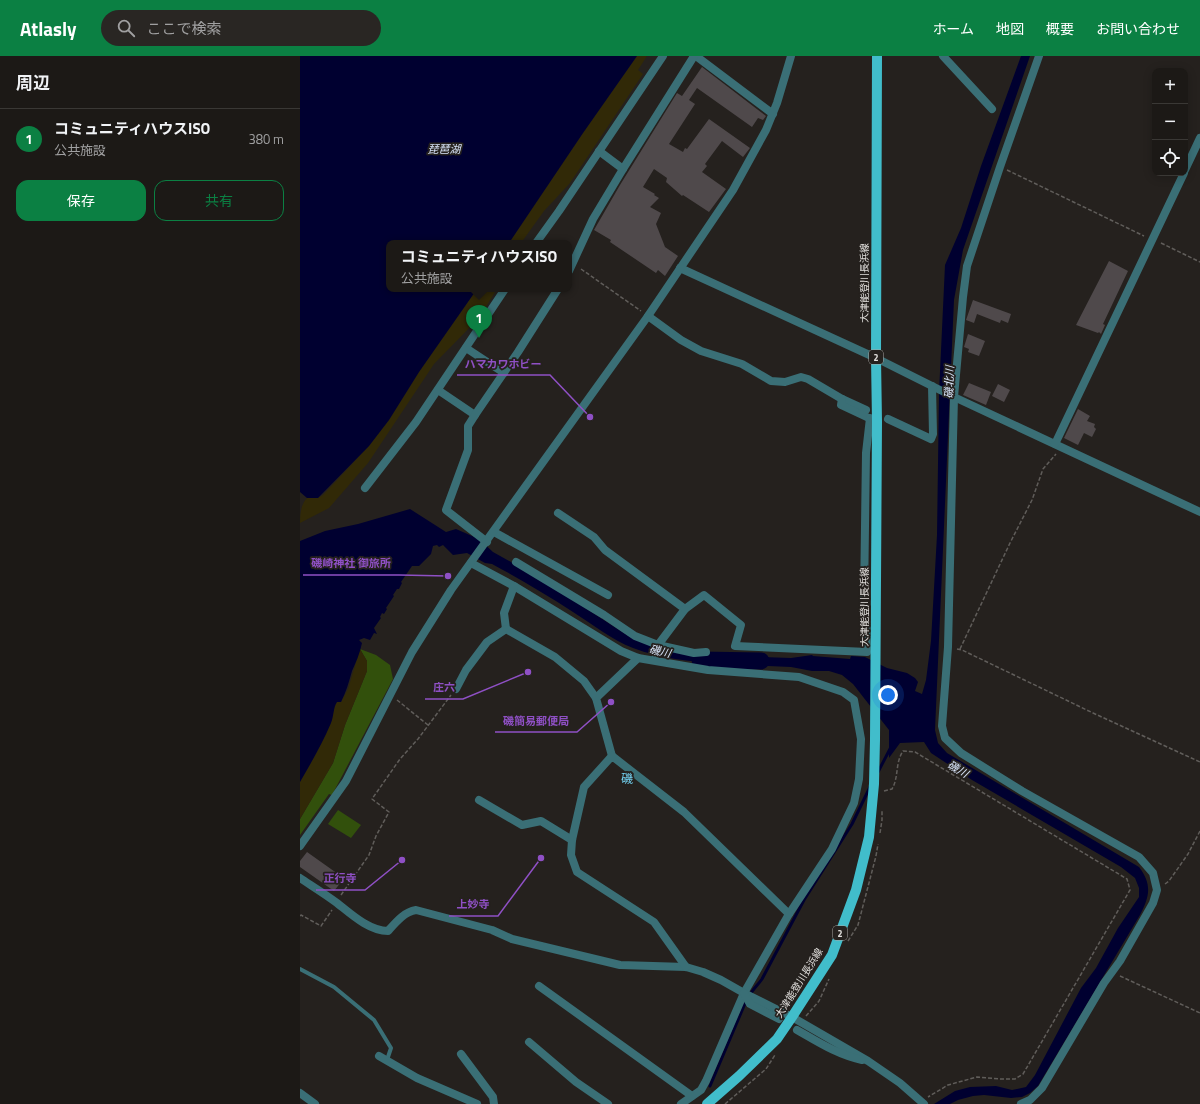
<!DOCTYPE html>
<html lang="ja">
<meta charset="utf-8">
<style>
body{margin:0;font-family:"Titillium Web","Noto Sans JP",sans-serif;background:#292623;color:#f1f3f6}
.controls{position:absolute;right:12px;top:12px;display:grid;overflow:hidden;border-radius:8px;box-shadow:0 2px 10px #0003}
.controls button{width:36px;height:36px;display:grid;place-items:center;padding:0;border:0;border-bottom:1px solid #3a3835;background:#1c1916;color:#f1f3f6;font:20px sans-serif}
.you{position:absolute;left:588px;top:639px;width:14px;height:14px;margin:-10px;border:3px solid #fff;border-radius:50%;background:#1a73e8;box-shadow:0 0 0 6px #1a73e833}
.badge{display:grid;place-items:center;width:26px;height:26px;border-radius:50%;background:#0b8043;color:#fff;font-size:13px;font-weight:700}
.pin{position:absolute;translate:-50% -33px;filter:drop-shadow(0 1px 2px #0008)}
.pin::after{content:'';position:absolute;top:21px;width:14px;height:12px;background:inherit;clip-path:polygon(0 0,100% 0,50% 100%)}
.popup{position:absolute;left:86px;top:184px;width:186px;height:52px;box-sizing:border-box;display:grid;place-content:center;border-radius:8px;background:#1c1916;filter:drop-shadow(0 1px 3px #0005);font-size:13px;white-space:nowrap;color:#a0a0a1}
.popup b{font-size:15px;color:#f1f3f6}
.popup::after{content:'';position:absolute;left:50%;top:100%;margin-left:-8px;border:8px solid transparent;border-top-color:#1c1916}
.list{margin:0;padding:0;list-style:none}
h2{display:flex;justify-content:space-between;align-items:center;height:52px;margin:0;padding:0 16px;font-size:17px}
h2 small{font-size:13px;font-weight:400;color:#a0a0a1}
.list li{display:grid;grid-template-columns:26px 1fr auto;gap:12px;align-items:center;box-sizing:border-box;height:60px;padding:0 16px;border-top:1px solid #3a3835}
.list b{display:block;font-size:15px;white-space:nowrap}
.list p{margin:0;font-size:13px;white-space:nowrap;color:#a0a0a1}
.list em{font-size:13px;font-style:normal;color:#a0a0a1}
.actions{display:flex;gap:8px;padding:12px 16px}
.actions a{flex:1;padding:9px 0;border:1px solid #0b8043;border-radius:12px;text-align:center;font-size:14px;color:#0b8043}
.actions .main{background:#0b8043;color:#fff}
.icon{flex:none;width:22px;height:22px;fill:none;stroke:currentColor;stroke-width:2;stroke-linecap:round;stroke-linejoin:round}
.map{position:relative;flex:none;width:900px;height:1048px;overflow:hidden}
header{display:flex;align-items:center;gap:24px;box-sizing:border-box;height:56px;padding:0 20px;background:#0b8043;color:#fff}
header strong{font-size:19px}
nav{display:flex;gap:22px;margin-inline-start:auto;font-size:14px}
.search{width:280px;height:36px;background:#292623;display:flex;align-items:center;gap:10px;box-sizing:border-box;padding:0 14px;border-radius:22px;color:#a0a0a1;font-size:15px}
main{display:flex}
aside{flex:1;background:#1c1916}
.map>svg:first-child{display:block}
</style>
<header>
<strong>Atlasly</strong>
<div class="search"><svg class="icon" aria-label="search" viewBox="0 0 24 24"><circle cx="10" cy="10" r="6"/><path d="M15 15l6 6"/></svg>ここで検索</div>
<nav><a>ホーム</a><a>地図</a><a>概要</a><a>お問い合わせ</a></nav>
</header>
<main>
<aside>
<h2>周辺<small></small></h2>
<ul class="list">
<li><span class="badge">1</span><div><b>コミュニティハウスISO</b><p>公共施設</p></div><em>380 m</em></li>
</ul>
<div class="actions"><a class="main">保存</a><a>共有</a></div>
</aside>
<div class="map">
<svg width="900" height="1048" viewBox="0 0 900 1048">
<rect width="100%" height="100%" fill="#25211e"/>
<!-- green -->
<g fill="#32500c">
<path d="M60,593L76,599L90,609L93,623L32,739L29,738L0,779V763L33,707L45,669L67,615V605Z"/>
<path d="M38,754L61,769L51,782L28,768Z"/>
</g>
<!-- sand -->
<g fill="#312907">
<path d="M337,0H347L338,14L343,18L270,127L244,155L221,187H209L283,77Z"/>
<path d="M177,233H197L179,262L134,308L68,407L29,452L0,467C0,458 1,448 7,442H18L23,439L69,390L89,364L119,316Z"/>
<path d="M60,593L67,605V615L45,669L33,707L0,763V726L17,696L31,666L34,651L37,646H41L48,633Z"/>
</g>
<!-- water -->
<g fill="#000030">
<path d="M0,0H337L283,77L209,187H89V233H177L119,316L89,364L69,390L18,442H7L0,436Z"/>
<path d="M721,0H730L663,194L654,244L635,674L638,687L647,697L839,811C852,828 850,840 840,859L738,1030L730,1037L722,1041L711,1042L684,1039L673,1040L658,1044L650,1048H634L655,1035L670,1031L696,1030L712,1034L726,1031L735,1019L781,932L796,912L818,872L839,841V832L835,822L821,811L672,724L631,697L624,686L600,687L589,702V674L553,628L542,619L529,615H512L491,611L448,609V607H439V600L491,602L512,599L513,600L550,603L551,600L565,601L587,612L607,617L615,622L618,626L615,635L622,638L626,624L631,585L637,479L639,337L645,209L661,172L681,110Z"/>
<path d="M110,453L146,476L156,473L179,483L193,496L236,520L330,581L399,599H423L422,607C392,606 361,603 333,592C312,584 292,568 273,556C247,539 220,523 192,508L185,507L167,497L153,499L143,489L139,491L137,489L133,490L131,498L119,510H112L101,526L102,527L99,533H97L93,539L94,540L86,552L87,553L84,558L82,557L80,561L81,562L74,572L77,578L74,577L70,584L64,582L59,584L62,587C60,597 56,606 52,615C49,626 46,636 41,646H37C33,652 34,660 31,667C22,688 11,707 0,726V485L25,475L58,468Z"/>
</g>
<g fill="none" stroke-linecap="round" stroke-linejoin="round">
<!-- stream -->
<g stroke="#000030" stroke-width="3">
<path d="M578,716L591,691"/>
<path d="M450,939C453,933 458,929 462,923L504,844L552,768L570,731"/>
<path d="M410,1030L446,945"/>
</g>
<!-- river -->
<path stroke="#000030" stroke-width="17" d="M400,604L461,605"/>
</g>
<!-- building -->
<g fill="#4f494b">
<path d="M402,11L466,60L463,64L458,62L452,71L397,32L389,44L395,48L369,88L383,96L385,92L387,93L409,63L450,92L443,101L422,85L405,108L407,110L402,116L426,133L409,156L383,139L382,140L366,126L367,122L354,113L343,131L355,138L354,139L359,142L350,151L361,157L356,168L365,191L378,200L365,220L358,214L356,217L310,186L311,184L294,174L320,129L377,37L382,40Z"/>
<path d="M809,205L828,215L803,268L805,269L801,278L799,276L798,277L776,269Z"/>
<path d="M673,244L711,258L708,267L701,264L700,267L677,258L674,267L666,264Z"/>
<path d="M668,278L685,285L679,300L668,296L669,293L664,291Z"/>
<path d="M669,327L691,336L686,349L663,339Z"/>
<path d="M698,328L710,334L704,346L692,340Z"/>
<path d="M778,353L790,360L787,365L795,368L794,371L796,373L792,381L784,377L778,389L764,382Z"/>
<path d="M7,796L38,818L39,817L45,821L34,835L0,811V805Z"/>
</g>
<g fill="none" stroke-linecap="round" stroke-linejoin="round">
<!-- path -->
<g stroke="#605d5a" stroke-width="1.5" stroke-dasharray="4 2" stroke-linecap="butt">
<path d="M707,114L844,180"/>
<path d="M861,187L900,206"/>
<path d="M281,213L341,255"/>
<path d="M657,593L662,594L793,657L900,706"/>
<path d="M660,593L710,487L732,444L743,413L756,398"/>
<path d="M97,644L128,669"/>
<path d="M584,735L592,733C599,721 595,707 603,695L615,696L827,823L830,834L723,1018L715,1023H701L677,1021L648,1029L628,1041"/>
<path d="M580,777L582,764V754"/>
<path d="M865,828L869,825L888,798L900,775"/>
<path d="M41,839L69,799L76,780L89,756L72,743L100,703L118,683L151,639"/>
<path d="M0,860L1,859L21,870L32,854"/>
<path d="M548,885L558,869L576,800L578,788"/>
<path d="M820,920L900,957"/>
<path d="M506,960L519,945L529,923"/>
<path d="M425,1048L466,1013L475,999"/>
</g>
<!-- service -->
<path stroke="#3a6f76" stroke-width="4" d="M0,913L34,931L74,964L91,992L87,1004"/>
<!-- minor -->
<g stroke="#3a6f76" stroke-width="8">
<path d="M396,0L473,58"/>
<path d="M643,0L692,53"/>
<path d="M299,95L323,113"/>
<path d="M885,114L900,82"/>
<path d="M236,187L259,155L363,0"/>
<path d="M380,212L576,302L654,341L900,456"/>
<path d="M269,215L293,163L323,113L394,0"/>
<path d="M348,260L381,284L401,295L442,308L471,325L485,326L501,321L508,323L542,343L566,354"/>
<path d="M166,292L204,317"/>
<path d="M138,334L175,359"/>
<path d="M542,343L541,349L573,364"/>
<path d="M588,363L631,383L633,378L632,330"/>
<path d="M755,388L884,117"/>
<path d="M65,432L116,366L205,233"/>
<path d="M258,457L294,481L305,494L385,553L358,589L355,604"/>
<path d="M194,476L308,539"/>
<path d="M187,486L146,454L168,394V370L175,359L218,296L258,233"/>
<path d="M216,506L304,559L335,580L358,589L394,597L406,596"/>
<path d="M171,507L214,530L321,595L338,602L408,614L499,621L543,636L554,644L561,683L559,723L554,747L532,793L489,858L444,937L406,1025L401,1034L381,1048"/>
<path d="M385,553L404,539L441,569L435,590L567,596L564,544L566,397L570,362"/>
<path d="M206,573L204,557L214,530"/>
<path d="M156,633L166,614L187,586L206,573L255,601L284,625L296,642"/>
<path d="M312,700L296,642L338,602"/>
<path d="M179,744L222,769L241,765L272,784"/>
<path d="M0,822C12,830 25,838 37,847C51,858 69,875 88,875C96,866 104,856 116,854L192,874L212,883L320,909L386,911L403,916L421,924L444,937L492,961L568,1005L600,1027L624,1048"/>
<path d="M386,911L354,866L277,816L271,799L272,784L284,731L312,700L384,756L489,858"/>
<path d="M239,930L392,1040"/>
<path d="M444,937L450,948L479,963"/>
<path d="M497,974C518,986 538,999 562,1004"/>
<path d="M229,986L276,1026L308,1048"/>
<path d="M161,998L193,1041L194,1048"/>
<path d="M79,1000L117,1022L177,1048"/>
<path d="M0,1037L15,1048"/>
<path d="M721,1048L730,1044L742,1032L804,927L820,905L853,847L857,834L853,817L839,801L722,735L661,697L645,682L642,670L648,591L654,341L663,241L667,210L700,111L739,0"/>
</g>
<!-- tertiary -->
<path stroke="#3a6f76" stroke-width="8" d="M0,790L46,725L112,596L151,534L348,260L433,134L466,74L477,47L491,0"/>
<!-- primary -->
<path stroke="#41bdcb" stroke-width="10" d="M407,1048L439,1020L477,983L492,961L532,899L556,834L569,781L574,728L575,684L577,366L576,302L577,0"/>
</g>
<g text-anchor="middle" dominant-baseline="central" stroke-width="3.5" stroke-linejoin="round" paint-order="stroke">
<!-- shield labels -->
<g fill="#25211e" stroke="#a9a6a3" stroke-width="1">
<rect x="569" y="294" width="14" height="14" rx="3"/>
<rect x="533" y="870" width="14" height="14" rx="3"/>
</g>
<g font-size="9" font-weight="bold" fill="#e1dfdc">
<text x="576" y="301">2</text>
<text x="540" y="877">2</text>
</g>
<!-- street labels -->
<g font-size="10" fill="#e1dfdc" stroke="#25211e">
<text transform="translate(564 227) rotate(-90)">大津能登川長浜線</text>
<text transform="translate(564 551) rotate(-90)">大津能登川長浜線</text>
<text transform="translate(499 927) rotate(-58)">大津能登川長浜線</text>
</g>
<!-- water labels -->
<g font-size="11" font-style="italic" fill="#d8e4f9" stroke="#25211e">
<text x="144" y="93">琵琶湖</text>
<text transform="translate(649 326) rotate(-88)">磯北川</text>
<text transform="translate(360 595) rotate(13)">磯川</text>
<text transform="translate(658 713) rotate(30)">磯川</text>
</g>
<!-- quarter labels -->
<g font-size="12" fill="#73d2f1" stroke="#25211e">
<text x="327" y="722">磯</text>
</g>
</g>
<!-- callouts -->
<path fill="none" stroke="#8f50c5" stroke-width="1.5" d="M290 361L250 319H157M148 520L99 519H3M228 616L163 643H125M311 646L277 676H195M102 804L65 834H16M241 802L198 860H149"/>
<g fill="#8f50c5" stroke="#25211e" stroke-width="1.5">
<circle cx="290" cy="361" r="4"/>
<circle cx="148" cy="520" r="4"/>
<circle cx="228" cy="616" r="4"/>
<circle cx="311" cy="646" r="4"/>
<circle cx="102" cy="804" r="4"/>
<circle cx="241" cy="802" r="4"/>
</g>
<g font-size="11" text-anchor="middle" font-weight="bold" fill="#8f50c5" stroke="#25211e" stroke-width="3.5" stroke-linejoin="round" paint-order="stroke">
<text x="203" y="312">ハマカワホビー</text>
<text x="51" y="511">磯崎神社 御旅所</text>
<text x="144" y="635">庄六</text>
<text x="236" y="669">磯簡易郵便局</text>
<text x="40" y="826">正行寺</text>
<text x="173" y="852">上妙寺</text>
</g>
</svg>
<div class="controls">
<button>+</button>
<button>−</button>
<button><svg class="icon" aria-label="locate" viewBox="0 0 24 24"><circle cx="12" cy="12" r="6"/><path d="M12 2v4M12 18v4M2 12h4M18 12h4"/></svg></button>
</div>
<div class="you"></div>
<div class="pin badge" style="left:179px;top:282px">1</div>
<div class="popup"><b>コミュニティハウスISO</b>公共施設</div>
</div>
</main>
